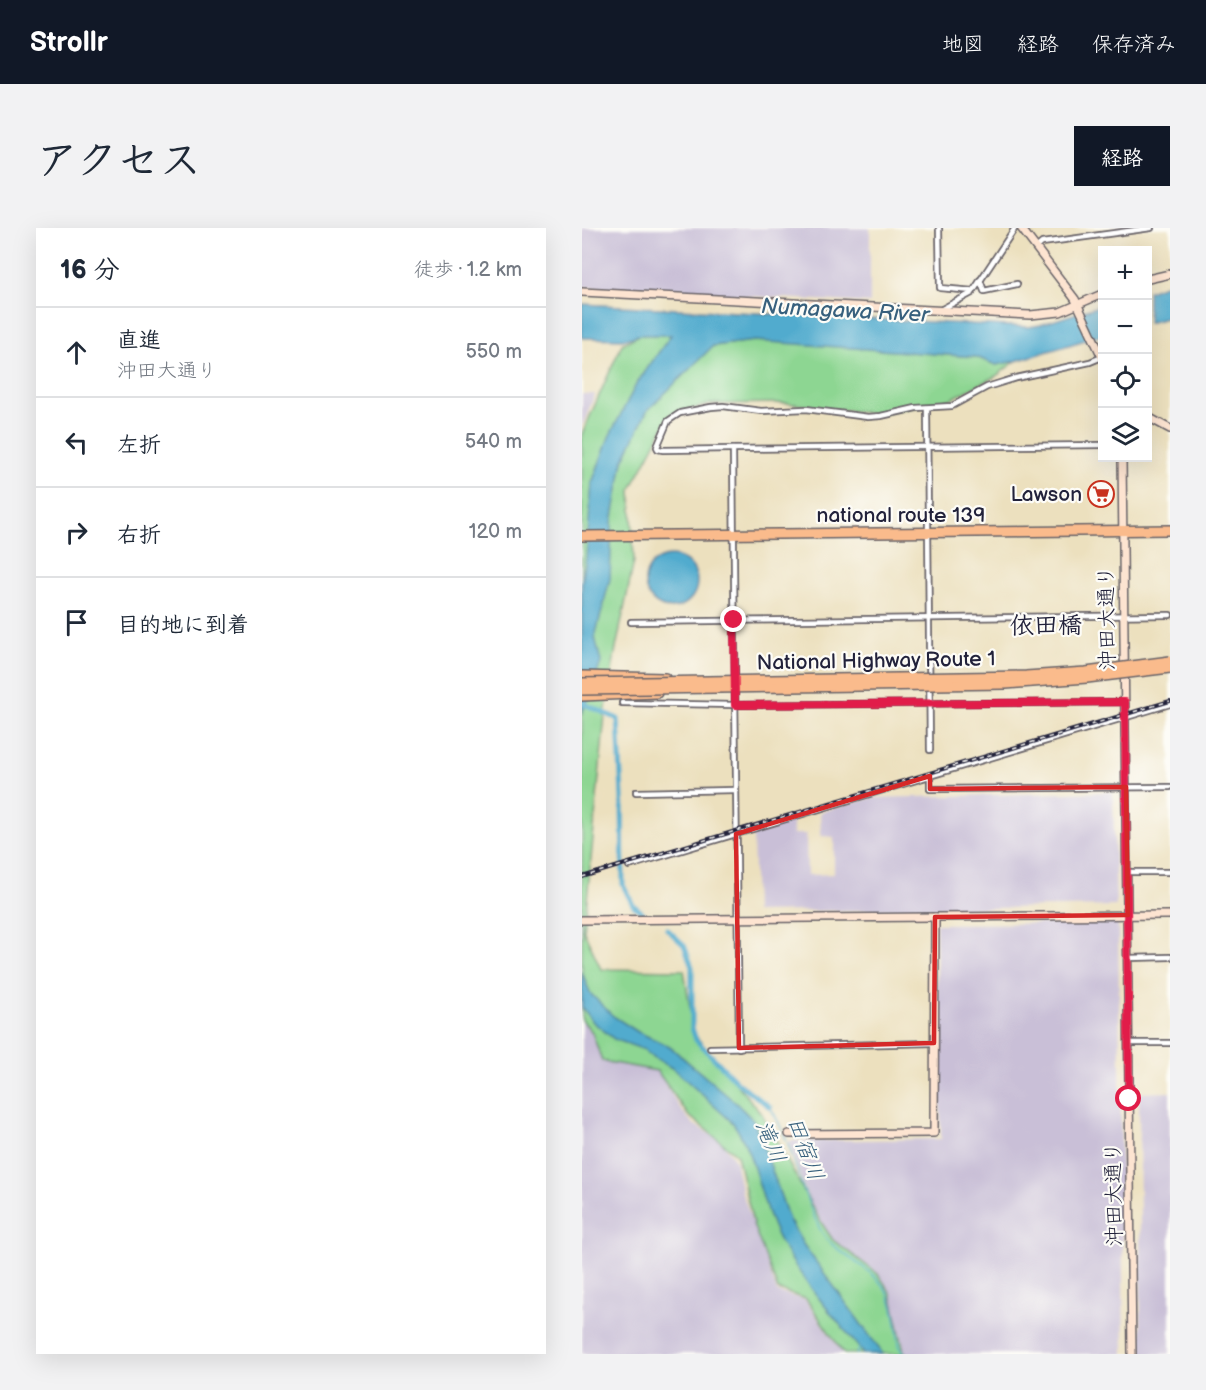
<!DOCTYPE html>
<html lang="ja">
<meta charset="utf-8">
<style>
body{margin:0;font-family:"Balsamiq Sans","Klee One",sans-serif;background:#f2f2f3;color:#1f2937}
.controls{position:absolute;right:18px;top:18px;display:grid;overflow:hidden;border-radius:0px;box-shadow:0 6px 24px #0002}
.controls button{width:54px;height:54px;display:grid;place-items:center;padding:0;border:0;border-bottom:2px solid #e0e1e3;background:#fff;color:#1f2937;font:30px sans-serif}
.stop{position:absolute;width:18px;height:18px;margin:-14px;border:4px solid #e11d48;border-radius:50%;background:#fff}
.stop.end{background:#e11d48;border-color:#fff;box-shadow:0 2px 6px #0008}
.list{margin:0;padding:0;list-style:none}
h2{display:flex;justify-content:space-between;align-items:center;height:78px;margin:0;padding:0 24px;font-size:26px}
h2 small{font-size:20px;font-weight:400;color:#747a83}
.list li{display:grid;grid-template-columns:39px 1fr auto;gap:18px;align-items:center;box-sizing:border-box;height:90px;padding:0 24px;border-top:2px solid #e0e1e3}
.list b{display:block;font-size:22px;white-space:nowrap}
.list p{margin:0;font-size:20px;white-space:nowrap;color:#747a83}
.list em{font-size:20px;font-style:normal;color:#747a83}
.icon{flex:none;width:33px;height:33px;fill:none;stroke:currentColor;stroke-width:2;stroke-linecap:round;stroke-linejoin:round}
.map{position:relative;flex:none;width:588px;height:1126px;overflow:hidden;border-radius:0px}
header{display:flex;align-items:center;gap:36px;box-sizing:border-box;height:84px;padding:0 30px;background:#111827;color:#fff}
header strong{font-size:28px}
nav{display:flex;gap:33px;margin-inline-start:auto;font-size:21px}
.intro{display:flex;align-items:center;justify-content:space-between;box-sizing:border-box;height:144px;padding:0 36px}
h1{margin:0;font-size:42px}
.button{padding:15px 27px;border-radius:0px;background:#111827;color:#fff;font-size:21px;font-weight:700}
main{display:flex;gap:36px;padding:0 36px}
aside{flex:1;background:#fff;border-radius:0px;box-shadow:0 6px 24px #0002}
.map>svg:first-child{display:block}
</style>
<header>
<strong>Strollr</strong>
<nav><a>地図</a><a>経路</a><a>保存済み</a></nav>
</header>
<div class="intro"><h1>アクセス</h1><a class="button">経路</a></div>
<main>
<aside>
<h2>16 分<small>徒歩 · 1.2 km</small></h2>
<ul class="list">
<li><svg class="icon" aria-label="ahead" viewBox="0 0 24 24"><path d="M12 20V5M6 11l6-6 6 6"/></svg><div><b>直進</b><p>沖田大通り</p></div><em>550 m</em></li>
<li><svg class="icon" aria-label="left" viewBox="0 0 24 24"><path d="M17 20v-9H6M10 6l-5 5 5 5"/></svg><div><b>左折</b></div><em>540 m</em></li>
<li><svg class="icon" aria-label="right" viewBox="0 0 24 24"><path d="M7 20v-9h11M14 6l5 5-5 5"/></svg><div><b>右折</b></div><em>120 m</em></li>
<li><svg class="icon" aria-label="arrive" viewBox="0 0 24 24"><path d="M6 21V4h12l-3 4 3 4H6"/></svg><div><b>目的地に到着</b></div></li>
</ul>
</aside>
<div class="map">
<svg width="588" height="1126" viewBox="0 0 588 1126">
<rect width="100%" height="100%" fill="#fdfcf7"/>
<filter id="ink" filterUnits="userSpaceOnUse"><feTurbulence type="fractalNoise" baseFrequency=".0167" numOctaves="2"/><feDisplacementMap in="SourceGraphic" scale="12" xChannelSelector="R" yChannelSelector="G"/><feConvolveMatrix kernelMatrix="1 2 1 2 8 2 1 2 1" color-interpolation-filters="sRGB"/></filter>
<filter id="wash" filterUnits="userSpaceOnUse"><feTurbulence type="fractalNoise" baseFrequency=".008" numOctaves="4" result="noise"/><feDisplacementMap in="SourceGraphic" scale="24" xChannelSelector="R" yChannelSelector="G"/><feGaussianBlur stdDeviation="1.35" result="paint"/><feColorMatrix in="noise" values="0 0 0 0 0 0 0 0 0 0 0 0 0 0 0 0 0 1.4 0 .05"/><feComposite in="paint" operator="in"/></filter>
<g filter="url(#wash)">
<rect width="100%" height="100%" fill="#ece0be"/>
<!-- industrial -->
<g fill="#c9bfd7">
<path d="M0,0H288V75L0,59Z"/>
<path d="M0,166H13L0,199Z"/>
<path d="M531,564L534,678L173,684L171,605L211,592V606H224L225,647L252,646V609L239,608L238,584L289,570Z"/>
<path d="M536,695L542,1126H325L319,1121L309,1066L297,1047L251,1012L228,975L207,913L359,911L354,696Z"/>
<path d="M0,793L10,804L23,833L75,843L99,882L111,896L139,913L153,932L160,965L195,1064L223,1072L261,1126H0Z"/>
<path d="M588,864V1126H559L557,865Z"/>
</g>
<!-- green -->
<path fill="#8dd692" stroke="#587c66" stroke-width="1.5" d="M57,107H89L132,118L170,113L216,115L394,129L414,137L434,133L414,148L369,171L297,186L203,175L128,176L88,187L49,261L52,333L33,425L23,487L2,703L19,741L102,742L112,806L180,886L237,991L251,1012L296,1046L309,1065L322,1124L325,1126H262L224,1071L196,1062L172,999L155,927L106,887L75,843L20,833L10,804L0,792V206L40,116Z"/>
<!-- water -->
<g fill="#51abce" stroke="#3a6684" stroke-width="1.5">
<path d="M588,55V89L566,95V63Z"/>
<path d="M0,76L447,99L458,97L520,77V107L434,133L414,137L394,129L173,113L131,118L65,183L41,233L30,295L28,351L13,409L19,434L6,473L0,485V354L4,330L10,255L27,209L55,155L89,107H57L44,111L0,110Z"/>
<circle cx="89" cy="354" r="26"/>
<path d="M0,744L8,765L31,788L56,804L87,818L154,875L171,892L181,916L207,992L221,1016L301,1126H282C254,1091 222,1055 199,1015C178,978 176,930 151,895L93,842L65,825L63,822L32,811L11,794L0,779Z"/>
</g>
<g fill="none" stroke-linecap="round" stroke-linejoin="round">
<!-- stream -->
<g stroke="#51abce" stroke-width="1.5">
<path d="M188,879C212,918 217,960 238,1001C252,1027 285,1035 302,1059C314,1075 314,1101 318,1120L321,1126"/>
<path d="M275,1126L278,1119"/>
</g>
<!-- canal -->
<g stroke="#51abce" stroke-width="5">
<path d="M0,475L36,491L40,568L41,657L51,677L61,685"/>
<path d="M85,701L102,717L110,739V800L114,812L156,855L188,879"/>
</g>
</g>
</g>
<g filter="url(#ink)">
<g fill="none" stroke-linecap="round" stroke-linejoin="round">
<defs>
<g id="street">
<path d="M357,0L358,60L391,63"/>
<path d="M454,20L460,15L569,0"/>
<path d="M398,52L402,63L435,56"/>
<path d="M360,81L390,65L433,0"/>
<path d="M345,180L348,522"/>
<path d="M151,221L81,222L76,221L75,219L86,193L98,185L129,179L141,178L179,183L224,181L286,189L299,188L334,180L370,178L405,159L434,150L508,134L520,129"/>
<path d="M49,394L588,387"/>
<path d="M153,452L151,221L520,217"/>
<path d="M153,460L157,820"/>
<path d="M40,475L153,477L543,474"/>
<path d="M348,548V561L588,559"/>
<path d="M54,564L153,562"/>
<path d="M47,638L588,476"/>
<path d="M545,644H588"/>
<path d="M546,730L588,729"/>
<path d="M547,815H588"/>
<path d="M128,820L352,815"/>
</g>
<g id="secondary">
<path d="M439,0L493,71L520,129"/>
<path d="M566,51L588,46"/>
<path d="M0,64L448,87L478,84L520,66"/>
<path d="M566,189L588,201"/>
<path d="M540,230L550,1126"/>
<path d="M0,692L588,687"/>
<path d="M207,906L352,905L353,689"/>
</g>
<g id="highway">
<path d="M0,308L588,302"/>
<path d="M0,448L83,450"/>
<path d="M0,468L75,465"/>
</g>
</defs>
<!-- street casing -->
<use href="#street" stroke="#696469" stroke-width="8"/>
<!-- secondary casing -->
<use href="#secondary" stroke="#696469" stroke-width="10"/>
<!-- highway casing -->
<use href="#highway" stroke="#696469" stroke-width="12"/>
<!-- street -->
<use href="#street" stroke="#fff" stroke-width="4.5"/>
<!-- secondary -->
<use href="#secondary" stroke="#fde4d1" stroke-width="7"/>
<!-- highway -->
<use href="#highway" stroke="#fabb8c" stroke-width="9"/>
<defs>
<path id="rail" d="M0,649L588,473"/>
</defs>
<!-- rail casing -->
<use href="#rail" stroke="#22223b" stroke-width="4"/>
<!-- rail -->
<use href="#rail" stroke="#fdfcf7" stroke-width="1.5" stroke-dasharray="4.5" stroke-linecap="butt"/>
<defs>
<g id="highway-bridge">
<path d="M0,455L444,448L504,444L588,433"/>
<path d="M0,462L424,456L505,450L588,440"/>
</g>
</defs>
<!-- highway-bridge casing -->
<use href="#highway-bridge" stroke="#696469" stroke-width="12" stroke-linecap="butt"/>
<!-- highway-bridge -->
<use href="#highway-bridge" stroke="#fabb8c" stroke-width="9"/>
</g>
</g>
<g fill="none" stroke-linecap="round" stroke-linejoin="round" filter="url(#ink)">
<!-- route -->
<path stroke="#e11d48" stroke-width="8" d="M152,392L153,477L543,474L547,871"/>
</g>
<!-- marked area -->
<path fill="none" stroke="#d62828" stroke-width="4.5" stroke-linejoin="round" d="M348,548V561L544,559L546,687L353,689L352,815L157,820L154,606Z"/>
<!-- icons -->
<defs>
<symbol id="supermarket-ring" viewBox="-11 -11 22 22"><circle r="9.5" fill="#fdfcf7" stroke="#c8321e" stroke-width="1.5"/><path d="M-6-5.5h2.5l.6 2H6L4.5 2H-2.5L-4.4-4H-6ZM-1.5 3.2a1.3 1.3 0 1 0 .1 0ZM3 3.2a1.3 1.3 0 1 0 .1 0Z" fill="#c8321e"/></symbol>
</defs>
<g fill-rule="evenodd">
<use href="#supermarket-ring" x="504" y="251" width="30" height="30"/>
</g>
<g text-anchor="middle" dominant-baseline="central" stroke-width="4.5" stroke-linejoin="round" paint-order="stroke">
<!-- poi labels -->
<g font-size="21" fill="#22223b" stroke="#fdfcf7" text-anchor="end">
<text x="500" y="266">Lawson</text>
</g>
<!-- street labels -->
<g font-size="21" fill="#22223b" stroke="#fdfcf7">
<text x="319" y="287">national route 139</text>
<text transform="translate(525 390) rotate(-91)">沖田大通り</text>
<text transform="translate(294 433) rotate(-1)">National Highway Route 1</text>
<text transform="translate(532 966) rotate(-91)">沖田大通り</text>
</g>
<!-- water labels -->
<g font-size="22" font-style="italic" fill="#37607d" stroke="#fdfcf7">
<text transform="translate(263 83) rotate(3)">Numagawa River</text>
<text transform="translate(188 914) rotate(67)">滝川</text>
<text transform="translate(223 921) rotate(70)">田宿川</text>
</g>
<!-- quarter labels -->
<g font-size="24" font-weight="bold" fill="#22223b" stroke="#fdfcf7">
<text x="464" y="397">依田橋</text>
</g>
</g>
</svg>
<div class="controls">
<button>+</button>
<button>−</button>
<button><svg class="icon" aria-label="locate" viewBox="0 0 24 24"><circle cx="12" cy="12" r="6"/><path d="M12 2v4M12 18v4M2 12h4M18 12h4"/></svg></button>
<button><svg class="icon" aria-label="layers" viewBox="0 0 24 24"><path d="M12 4l9 5-9 5-9-5zM3 14l9 5 9-5"/></svg></button>
</div>
<div class="stop" style="left:547px;top:871px"></div>
<div class="stop end" style="left:152px;top:392px"></div>
</div>
</main>
